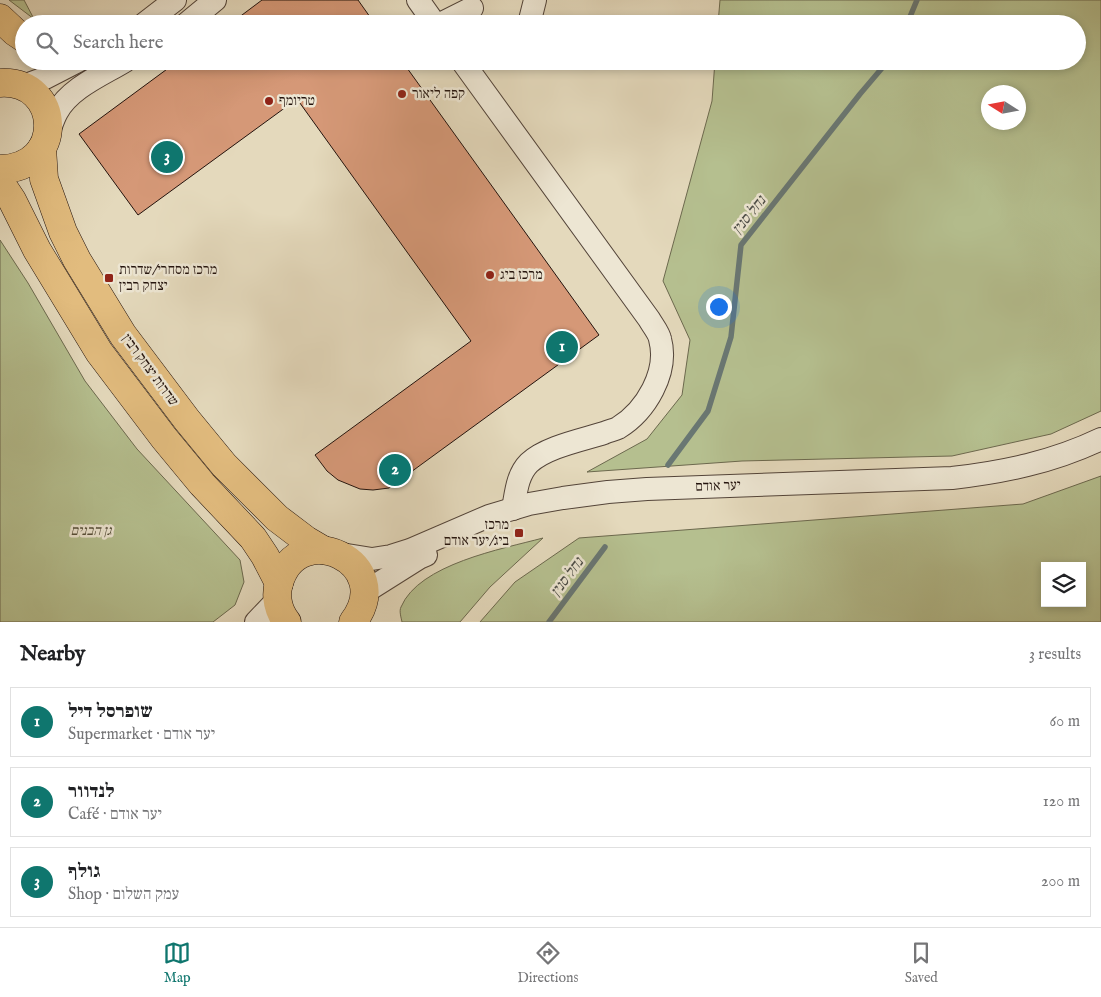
<!DOCTYPE html>
<meta charset="utf-8">
<style>
body{margin:0;font-family:"IM FELL English","Frank Ruhl Libre",serif;background:#f6f6f6;color:#202124}
.controls{position:absolute;right:15px;bottom:15px;display:grid;overflow:hidden;border-radius:0px;box-shadow:0 2px 8px #0003}
.controls button{width:45px;height:45px;display:grid;place-items:center;padding:0;border:0;border-bottom:1px solid #e0e0e0;background:#fff;color:#202124;font:25px sans-serif}
.compass{position:absolute;left:981px;top:85px;width:45px;height:45px;border-radius:50%;background:#fff;box-shadow:0 2px 8px #0003;rotate:281deg}
.you{position:absolute;left:718px;top:306px;width:18px;height:18px;margin:-12px;border:4px solid #fff;border-radius:50%;background:#1a73e8;box-shadow:0 0 0 8px #1a73e833}
.badge{display:grid;place-items:center;width:32px;height:32px;border-radius:50%;background:#0f766e;color:#fff;font-size:16px;font-weight:700}
.pin{position:absolute;translate:-50% -50%;border:2px solid #fff;box-shadow:0 1px 5px #0006}
.list{margin:0;padding:0;list-style:none}
h2{display:flex;justify-content:space-between;align-items:center;height:65px;margin:0;padding:0 20px;font-size:21px}
h2 small{font-size:16px;font-weight:400;color:#757577}
.list li{display:grid;grid-template-columns:32px 1fr auto;gap:15px;align-items:center;box-sizing:border-box;height:70px;margin:0 10px 10px;padding:0 10px;border:1px solid #e0e0e0;border-radius:0px}
.list b{display:block;font-size:19px;white-space:nowrap}
.list p{margin:0;font-size:16px;white-space:nowrap;color:#757577}
.list em{font-size:16px;font-style:normal;color:#757577}
.icon{flex:none;width:28px;height:28px;fill:none;stroke:currentColor;stroke-width:2;stroke-linecap:round;stroke-linejoin:round}
.map{position:relative;flex:none;width:1101px;height:622px;overflow:hidden}
.search{position:absolute;background:#fff;box-shadow:0 2px 8px #0003;left:15px;right:15px;top:15px;height:55px;display:flex;align-items:center;gap:12px;box-sizing:border-box;padding:0 18px;border-radius:28px;color:#757577;font-size:19px}
.sheet{height:305px;background:#fff}
nav{display:flex;justify-content:space-around;align-items:center;box-sizing:border-box;height:70px;border-top:1px solid #e0e0e0;background:#fff;font-size:14px;color:#757577}
nav a{display:grid;justify-items:center;gap:2px}
nav .on{color:#0f766e}
.map>svg:first-child{display:block}
</style>
<div class="map">
<svg width="1101" height="622" viewBox="0 0 1101 622">
<rect width="100%" height="100%" fill="#e4d9bc"/>
<filter id="stains"><feTurbulence type="fractalNoise" baseFrequency=".004" numOctaves="4"/><feColorMatrix values="0 0 0 0 .2 0 0 0 0 .09 0 0 0 0 .02 0 0 0 .5 -.17"/></filter>
<radialGradient id="worn" r=".72"><stop offset=".6" stop-color="#630" stop-opacity="0"/><stop offset="1" stop-color="#630" stop-opacity=".3"/></radialGradient>
<!-- green -->
<g fill="#b5bf8f" stroke="#6c694e" fill-rule="evenodd">
<path d="M9,0H24L34,19Z"/>
<path d="M720,0H1101V411L1051,434L952,456L742,461L587,472L647,439L682,395L690,340L663,281L712,101L715,61H1077V24H718ZM1018,92V122H988V92Z"/>
<path d="M0,240L28,283L85,381L137,449L240,560L244,582L235,605L213,622H0Z"/>
<path d="M1101,476V622H480L515,582L579,538L1023,504ZM1045,566H1082V603H1045Z"/>
<path d="M543,538L490,587L460,622H402C401,617 399,611 401,607C419,564 502,549 543,538Z"/>
</g>
<g fill="none" stroke-linecap="round" stroke-linejoin="round">
<!-- stream -->
<g stroke="#697773" stroke-width="5.5">
<path d="M907,24L917,0"/>
<path d="M668,465L708,411L731,337L741,245L860,94L888,61"/>
<path d="M549,622L605,547"/>
</g>
</g>
<!-- building -->
<g fill="#d59877" stroke="#23130d">
<path d="M262,0H358L375,24H230Z"/>
<path d="M178,61H402L599,335L389,488L373,490L360,489L338,480L327,471L315,455L471,341L297,99L138,215L79,134Z"/>
</g>
<g fill="none" stroke-linecap="round" stroke-linejoin="round">
<defs>
<g id="minor">
<path d="M418,0L435,24"/>
<path d="M144,24L175,0"/>
<path d="M186,24L215,0"/>
<path d="M440,24L472,8"/>
<path d="M529,24L535,0"/>
<path d="M462,61L649,319C653,326 659,333 660,339C669,372 646,411 618,428C614,430 608,431 604,433C582,440 546,447 529,463C517,475 516,493 513,509"/>
<path d="M23,86L45,78L78,61"/>
<path d="M48,134C51,127 53,119 57,112C70,88 102,75 125,61"/>
<path d="M341,554L372,559L391,556L410,550L489,516L529,504L563,498L608,492L647,489L952,478C1004,472 1053,462 1101,439"/>
<path d="M365,592L419,558L426,555"/>
<path d="M256,622L278,599"/>
</g>
<g id="major">
<path d="M0,18L15,32L24,38"/>
<path d="M0,83C62,79 66,169 0,169"/>
<path d="M42,148L44,179L63,232L77,260L123,335L187,420L224,465L277,518L306,540L323,550"/>
<path d="M0,182L12,200L37,250L99,352L164,438L202,484L253,538L265,556L279,583"/>
<path d="M287,622C278,611 275,596 279,583C298,516 398,563 353,622"/>
</g>
</defs>
<!-- minor casing -->
<use href="#minor" stroke="#534439" stroke-width="24"/>
<!-- major casing -->
<use href="#major" stroke="#23130d" stroke-width="29"/>
<!-- minor -->
<use href="#minor" stroke="#ede6d3" stroke-width="22"/>
<!-- major -->
<use href="#major" stroke="#e2bc7e" stroke-width="28"/>
</g>
<!-- markers -->
<g fill="#8f2418" stroke="#ede6d3" stroke-width="2">
<circle cx="402" cy="94" r="5"/>
<circle cx="269" cy="101" r="5"/>
<circle cx="490" cy="275" r="5"/>
<rect x="104" y="273" width="10" height="10" rx="2.5"/>
<rect x="514" y="528" width="10" height="10" rx="2.5"/>
</g>
<g text-anchor="middle" dominant-baseline="central" stroke-width="5" stroke-linejoin="round" paint-order="stroke">
<!-- poi labels -->
<g font-size="14" fill="#23130d" stroke="#ede6d3" text-anchor="start">
<text x="412" y="94">קפה ליאור</text>
<text x="279" y="101">טריומף</text>
<text x="119" y="270">מרכז מסחרי/שדרות<tspan x="119" dy="16">יצחק רבין</tspan></text>
<text x="500" y="275">מרכז ביג</text>
<text x="509" y="525" text-anchor="end">מרכז<tspan x="509" dy="16">ביג/יער אודם</tspan></text>
</g>
<!-- street labels -->
<g font-size="14" fill="#23130d" stroke="#ede6d3">
<text transform="translate(150 370) rotate(54)">שדרות יצחק רבין</text>
<text transform="translate(718 486) rotate(-2)">יער אודם</text>
</g>
<!-- park labels -->
<g font-size="14" font-style="italic" fill="#564f3a" stroke="#ede6d3">
<text x="91" y="531">גן הבנים</text>
</g>
<!-- water labels -->
<g font-size="15" font-style="italic" fill="#4c4d48" stroke="#ede6d3">
<text transform="translate(749 215) rotate(-51)">נחל סנין</text>
<text transform="translate(567 577) rotate(-53)">נחל סנין</text>
</g>
</g>
<rect width="100%" height="100%" filter="url(#stains)"/>
<rect width="100%" height="100%" fill="url(#worn)"/>
</svg>
<div class="controls">
<button><svg class="icon" aria-label="layers" viewBox="0 0 24 24"><path d="M12 4l9 5-9 5-9-5zM3 14l9 5 9-5"/></svg></button>
</div>
<svg class="compass" viewBox="-18 -18 36 36"><path d="M0-13l5 13h-10z" fill="#e53935"/><path d="M0 13l5-13h-10z" fill="#757577"/></svg>
<div class="you"></div>
<div class="pin badge" style="left:562px;top:347px">1</div>
<div class="pin badge" style="left:395px;top:470px">2</div>
<div class="pin badge" style="left:167px;top:157px">3</div>
<div class="search"><svg class="icon" aria-label="search" viewBox="0 0 24 24"><circle cx="10" cy="10" r="6"/><path d="M15 15l6 6"/></svg>Search here</div>
</div>
<section class="sheet">
<h2>Nearby<small>3 results</small></h2>
<ul class="list">
<li><span class="badge">1</span><div><b>שופרסל דיל</b><p>Supermarket · יער אודם</p></div><em>60 m</em></li>
<li><span class="badge">2</span><div><b>לנדוור</b><p>Café · יער אודם</p></div><em>120 m</em></li>
<li><span class="badge">3</span><div><b>גולף</b><p>Shop · עמק השלום</p></div><em>200 m</em></li>
</ul>
</section>
<nav>
<a class="on"><svg class="icon" aria-label="map" viewBox="0 0 24 24"><path d="M3 6l6-2 6 2 6-2v14l-6 2-6-2-6 2zM9 4v14M15 6v14"/></svg>Map</a>
<a><svg class="icon" aria-label="directions" viewBox="0 0 24 24"><path d="M12 3l9 9-9 9-9-9zM9 14v-3h6M13 9l2 2-2 2"/></svg>Directions</a>
<a><svg class="icon" aria-label="saved" viewBox="0 0 24 24"><path d="M7 4h10v16l-5-4-5 4z"/></svg>Saved</a>
</nav>
